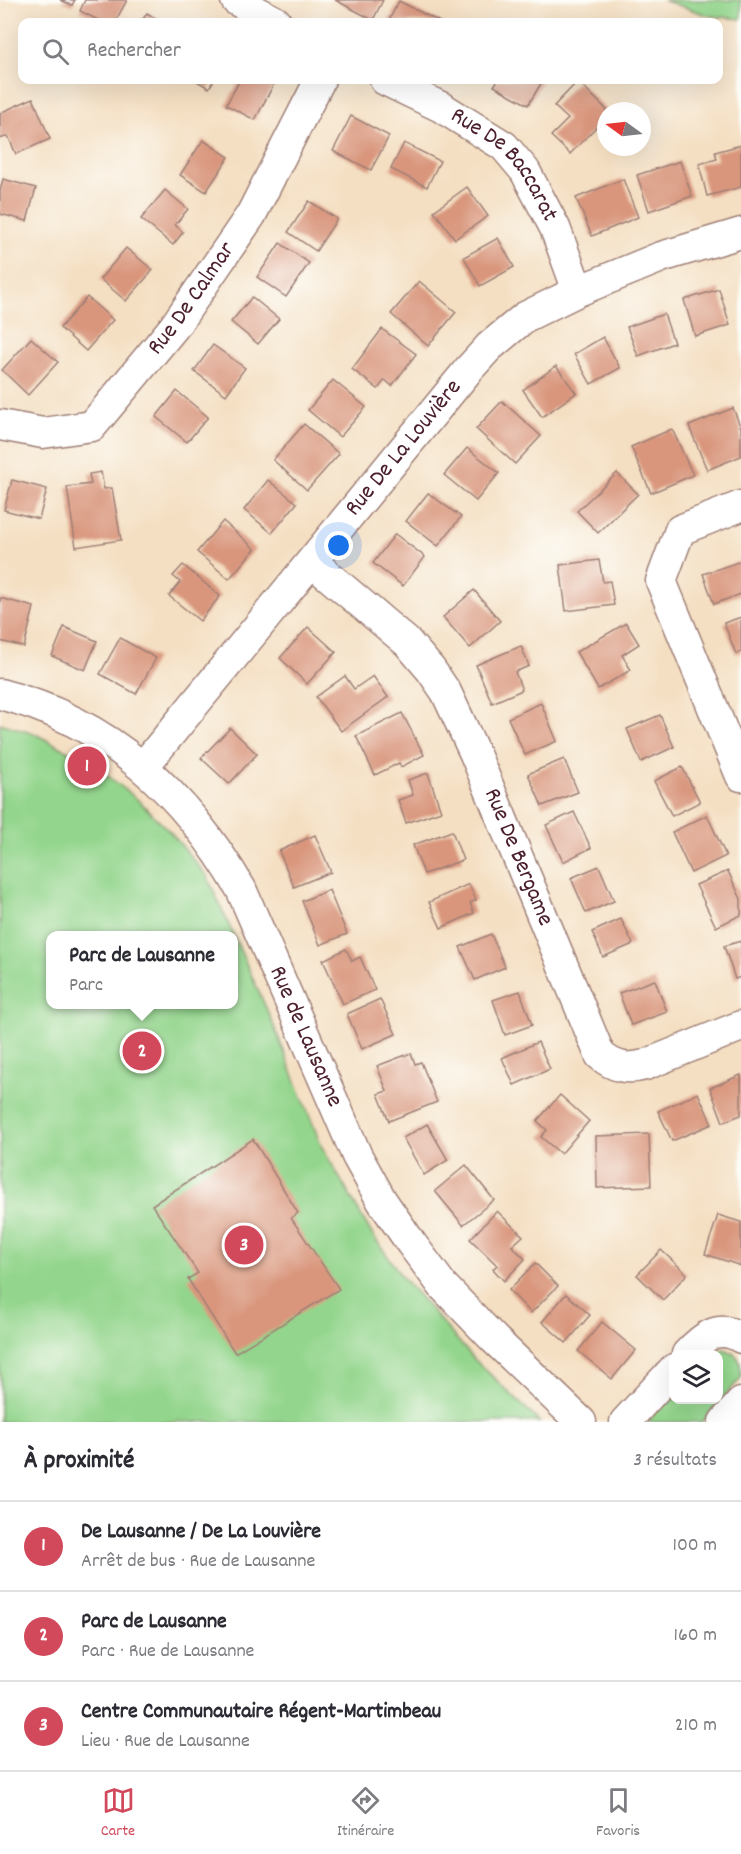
<!DOCTYPE html>
<html lang="fr">
<meta charset="utf-8">
<style>
body{margin:0;font-family:Dekko,sans-serif;background:#f7f7f7;color:#2b2b33}
.controls{position:absolute;right:18px;bottom:18px;display:grid;overflow:hidden;border-radius:12px;box-shadow:0 6px 24px #0002}
.controls button{width:54px;height:54px;display:grid;place-items:center;padding:0;border:0;border-bottom:2px solid #e1e1e2;background:#fff;color:#2b2b33;font:30px sans-serif}
.compass{position:absolute;left:597px;top:102px;width:54px;height:54px;border-radius:50%;background:#fff;box-shadow:0 6px 24px #0002;rotate:285deg}
.you{position:absolute;left:339px;top:546px;width:21px;height:21px;margin:-15px;border:4px solid #fff;border-radius:50%;background:#1a73e8;box-shadow:0 0 0 9px #1a73e833}
.badge{display:grid;place-items:center;width:39px;height:39px;border-radius:50%;background:#d1495b;color:#fff;font-size:20px;font-weight:700}
.pin{position:absolute;translate:-50% -50%;border:3px solid #fff;box-shadow:0 2px 6px #0006}
.popup{position:absolute;left:46px;top:931px;width:192px;height:78px;box-sizing:border-box;display:grid;place-content:center;border-radius:12px;background:#fff;filter:drop-shadow(0 2px 4px #0005);font-size:20px;white-space:nowrap;color:#7c7c81}
.popup b{font-size:22px;color:#2b2b33}
.popup::after{content:'';position:absolute;left:50%;top:100%;margin-left:-12px;border:12px solid transparent;border-top-color:#fff}
.list{margin:0;padding:0;list-style:none}
h2{display:flex;justify-content:space-between;align-items:center;height:78px;margin:0;padding:0 24px;font-size:26px}
h2 small{font-size:20px;font-weight:400;color:#7c7c81}
.list li{display:grid;grid-template-columns:39px 1fr auto;gap:18px;align-items:center;box-sizing:border-box;height:90px;padding:0 24px;border-top:2px solid #e1e1e2}
.list b{display:block;font-size:22px;white-space:nowrap}
.list p{margin:0;font-size:20px;white-space:nowrap;color:#7c7c81}
.list em{font-size:20px;font-style:normal;color:#7c7c81}
.icon{flex:none;width:33px;height:33px;fill:none;stroke:currentColor;stroke-width:2;stroke-linecap:round;stroke-linejoin:round}
.map{position:relative;flex:none;width:741px;height:1422px;overflow:hidden}
.search{position:absolute;background:#fff;box-shadow:0 6px 24px #0002;left:18px;right:18px;top:18px;height:66px;display:flex;align-items:center;gap:15px;box-sizing:border-box;padding:0 21px;border-radius:12px;color:#7c7c81;font-size:22px}
.sheet{height:348px;background:#fff}
nav{display:flex;justify-content:space-around;align-items:center;box-sizing:border-box;height:84px;border-top:2px solid #e1e1e2;background:#fff;font-size:16px;color:#7c7c81}
nav a{display:grid;justify-items:center;gap:3px}
nav .on{color:#d1495b}
.map>svg:first-child{display:block}
</style>
<div class="map">
<svg width="741" height="1422" viewBox="0 0 741 1422">
<rect width="100%" height="100%" fill="#fdfcf7"/>
<filter id="ink" filterUnits="userSpaceOnUse"><feTurbulence type="fractalNoise" baseFrequency=".0167" numOctaves="2"/><feDisplacementMap in="SourceGraphic" scale="12" xChannelSelector="R" yChannelSelector="G"/><feConvolveMatrix kernelMatrix="1 2 1 2 8 2 1 2 1" color-interpolation-filters="sRGB"/></filter>
<filter id="wash" filterUnits="userSpaceOnUse"><feTurbulence type="fractalNoise" baseFrequency=".008" numOctaves="4" result="noise"/><feDisplacementMap in="SourceGraphic" scale="24" xChannelSelector="R" yChannelSelector="G"/><feGaussianBlur stdDeviation="1.35" result="paint"/><feColorMatrix in="noise" values="0 0 0 0 0 0 0 0 0 0 0 0 0 0 0 0 0 1.4 0 .05"/><feComposite in="paint" operator="in"/></filter>
<g filter="url(#wash)">
<rect width="100%" height="100%" fill="#f4dfc2"/>
<!-- green -->
<g fill="#93d58c" stroke="#6e7a5c" stroke-width="1.5" fill-rule="evenodd">
<path d="M663,0H741V19L710,16Z"/>
<path d="M0,723L37,735L78,756L108,776L137,799L172,834L207,876L271,1019L322,1147L372,1234L403,1278L474,1359L540,1422H0ZM51,936H234V1004H51Z"/>
<path d="M724,1349C741,1356 741,1360 741,1378L702,1422H647L673,1392L674,1400H718V1354H708L712,1352Z"/>
</g>
<g id="blocks">
<!-- building -->
<g fill="#d9967d">
<path d="M60,0H75L72,5Z"/>
<path d="M85,0H127L115,22H102L80,11Z"/>
<path d="M335,0H383L373,20Z"/>
<path d="M399,1L440,22H388Z"/>
<path d="M147,13L162,22H141Z"/>
<path d="M195,80H214L209,88Z"/>
<path d="M240,80H276L255,120L226,105Z"/>
<path d="M498,80H538L542,82L528,105L494,86Z"/>
<path d="M578,81L608,111H606V117L570,154L551,136L568,119L554,106Z"/>
<path d="M33,98L50,139L16,154L8,136L0,139V113Z"/>
<path d="M351,116L389,136L371,170L333,151Z"/>
<path d="M203,140L229,157L206,192L180,175Z"/>
<path d="M404,143L440,161L427,187L391,169Z"/>
<path d="M741,145V187L707,196L699,164L717,159L715,152Z"/>
<path d="M680,161L692,196L649,211L637,175Z"/>
<path d="M3,179L36,188L27,221L0,214V191Z"/>
<path d="M623,179L638,217L592,236L576,198Z"/>
<path d="M467,187L488,216L455,239L434,211Z"/>
<path d="M165,190L188,209L175,225L183,232L173,245L141,219Z"/>
<path d="M309,201L337,219L316,251L288,232Z"/>
<path d="M498,238L514,267L480,286L464,257Z"/>
<path d="M280,243L309,263L286,297L257,277Z"/>
<path d="M126,248L153,270L126,301L100,279Z"/>
<path d="M419,281L456,312L428,346L391,314Z"/>
<path d="M719,289L730,325L695,336L684,300Z"/>
<path d="M87,297L113,320L86,351L60,328Z"/>
<path d="M252,297L279,319L258,344L231,322Z"/>
<path d="M664,314L674,343L638,356L627,327Z"/>
<path d="M382,329L416,354L392,386L385,380L378,389L352,369Z"/>
<path d="M603,337L620,368L591,384L574,354Z"/>
<path d="M31,338L58,362L28,395L2,370Z"/>
<path d="M213,345L245,368L226,395L194,371Z"/>
<path d="M556,366L576,393L542,417L523,390Z"/>
<path d="M333,380L366,407L340,437L308,410Z"/>
<path d="M177,391L208,417L187,442L156,417Z"/>
<path d="M502,401L541,436L515,464L476,429Z"/>
<path d="M733,408L741,428V456L707,470L689,426Z"/>
<path d="M304,424L339,454L307,490L273,460Z"/>
<path d="M672,429L693,475L651,493L631,447Z"/>
<path d="M467,448L499,473L476,501L444,475Z"/>
<path d="M101,472L104,489L112,488L121,540L76,547L67,487L91,484L89,474Z"/>
<path d="M617,473L638,494L598,533L577,511Z"/>
<path d="M12,480L47,489L39,519L4,510Z"/>
<path d="M268,480L297,503L272,533L244,510Z"/>
<path d="M428,493L461,517L438,546L406,521Z"/>
<path d="M223,521L255,549L229,579L197,552Z"/>
<path d="M395,534L425,557L403,586L373,563Z"/>
<path d="M599,560L603,582L610,581L614,605L566,611L560,565Z"/>
<path d="M741,561V594L714,604L703,574Z"/>
<path d="M183,565L220,596L200,621L169,596L180,582L173,576Z"/>
<path d="M474,590L500,621L470,648L443,617Z"/>
<path d="M0,598L34,607L24,647L0,641Z"/>
<path d="M741,617V652L736,654L724,623Z"/>
<path d="M626,623L639,644L622,655L631,670L598,689L576,652Z"/>
<path d="M64,627L97,641L85,670L52,656Z"/>
<path d="M308,627L336,652L307,684L280,658Z"/>
<path d="M120,638L156,658L136,694L100,674Z"/>
<path d="M521,646L529,666L515,672L522,690L492,703L476,665Z"/>
<path d="M345,676L354,689L373,676L388,697L341,731L316,697Z"/>
<path d="M541,703L557,741L525,755L508,718Z"/>
<path d="M402,713L424,755L401,767L399,763L375,775L356,736Z"/>
<path d="M660,715L674,747L641,762L627,729Z"/>
<path d="M230,728L257,754L229,784L201,758Z"/>
<path d="M564,759L578,792L542,806L528,774Z"/>
<path d="M682,767L700,802L672,816L654,781Z"/>
<path d="M428,773L441,811L406,823L398,800L413,795L408,780Z"/>
<path d="M574,812L591,848L563,862L546,825Z"/>
<path d="M707,815L726,856L691,873L672,832Z"/>
<path d="M452,831L463,860L424,874L413,845Z"/>
<path d="M315,835L331,872L294,887L279,851Z"/>
<path d="M599,866L614,901L586,913L571,878Z"/>
<path d="M728,871L741,899V915L716,927L696,885Z"/>
<path d="M469,884L476,900L470,903L474,913L441,928L429,902Z"/>
<path d="M329,890L347,934L320,945L302,901Z"/>
<path d="M621,919L633,944L603,957L592,932Z"/>
<path d="M491,934L505,967L475,980L460,947Z"/>
<path d="M741,941V977L735,979L724,946Z"/>
<path d="M346,949L352,961L360,957L375,990L343,1004L323,960Z"/>
<path d="M655,980L667,1012L631,1025L619,993Z"/>
<path d="M520,991L532,1025L505,1035L493,1000Z"/>
<path d="M380,999L396,1034L362,1049L347,1014Z"/>
<path d="M538,1042L550,1069L514,1085L502,1058Z"/>
<path d="M411,1053L415,1064L421,1062L437,1102L389,1121L378,1094L387,1091L377,1066Z"/>
<path d="M741,1075V1115L723,1122L710,1088Z"/>
<path d="M698,1093L712,1124L672,1141L658,1111Z"/>
<path d="M560,1095L589,1121L561,1154L541,1137L547,1130L537,1121Z"/>
<path d="M427,1124L448,1160L424,1175L403,1138Z"/>
<path d="M649,1134L651,1186L597,1188L596,1136Z"/>
<path d="M253,1139L298,1213L291,1218L339,1289L235,1353L188,1279L198,1273L152,1205Z"/>
<path d="M466,1165L494,1200L463,1225L435,1191Z"/>
<path d="M497,1211L523,1236L512,1246L525,1259L504,1281L493,1269L497,1265L470,1239Z"/>
<path d="M718,1215L741,1222V1266L705,1254Z"/>
<path d="M661,1250L687,1274L663,1300L637,1275Z"/>
<path d="M535,1263L558,1286L531,1313L509,1290Z"/>
<path d="M566,1294L590,1315L566,1343L542,1322Z"/>
<path d="M602,1322L636,1350L612,1379L578,1351Z"/>
</g>
</g>
</g>
<g filter="url(#ink)">
<use href="#blocks" fill-opacity="0" stroke="#9f7f76" stroke-width="1.5"/>
<g fill="none" stroke-linecap="round" stroke-linejoin="round">
<defs>
<g id="minor">
<path d="M236,0L276,22"/>
<path id="s1" d="M385,80L441,107L504,146L525,171L555,228L578,291"/>
<path id="s2" d="M0,425L43,433L92,426L174,327L251,215L320,80"/>
<path d="M741,506L680,530L661,581L741,776"/>
<path id="s3" d="M312,562L408,643L431,670L446,692L475,754L600,1055C614,1067 627,1070 645,1065L741,1026"/>
<path id="s4" d="M0,694C110,722 185,793 241,889L357,1156L382,1201L411,1243L443,1286L494,1339L581,1422"/>
<path id="s5" d="M143,767L469,369L489,347L525,317L578,291L661,257L741,233"/>
<path d="M687,1354C702,1338 718,1323 741,1338"/>
<path d="M625,1422L674,1369"/>
<path d="M724,1422L741,1403"/>
</g>
</defs>
<!-- minor casing -->
<use href="#minor" stroke="#9f7f76" stroke-width="33"/>
<!-- minor -->
<use href="#minor" stroke="#fff" stroke-width="30"/>
</g>
</g>
<g text-anchor="middle" dominant-baseline="central" stroke-width="4.5" stroke-linejoin="round" paint-order="stroke">
<!-- street labels -->
<g font-size="24" fill="#4a1f2b" stroke="#fdfcf7">
<text stroke="none"><textPath href="#s1" startOffset="150">Rue De Baccarat</textPath></text>
<text stroke="none"><textPath href="#s2" startOffset="255">Rue De Calmar</textPath></text>
<text stroke="none"><textPath href="#s5" startOffset="412">Rue De La Louvière</textPath></text>
<text stroke="none"><textPath href="#s3" startOffset="368">Rue De Bergame</textPath></text>
<text stroke="none"><textPath href="#s4" startOffset="480">Rue de Lausanne</textPath></text>
</g>
</g>
</svg>
<div class="controls">
<button><svg class="icon" aria-label="layers" viewBox="0 0 24 24"><path d="M12 4l9 5-9 5-9-5zM3 14l9 5 9-5"/></svg></button>
</div>
<svg class="compass" viewBox="-18 -18 36 36"><path d="M0-13l5 13h-10z" fill="#e53935"/><path d="M0 13l5-13h-10z" fill="#7c7c81"/></svg>
<div class="you"></div>
<div class="pin badge" style="left:87px;top:766px">1</div>
<div class="pin badge" style="left:142px;top:1051px">2</div>
<div class="popup"><b>Parc de Lausanne</b>Parc</div>
<div class="pin badge" style="left:244px;top:1245px">3</div>
<div class="search"><svg class="icon" aria-label="search" viewBox="0 0 24 24"><circle cx="10" cy="10" r="6"/><path d="M15 15l6 6"/></svg>Rechercher</div>
</div>
<section class="sheet">
<h2>À proximité<small>3 résultats</small></h2>
<ul class="list">
<li><span class="badge">1</span><div><b>De Lausanne / De La Louvière</b><p>Arrêt de bus · Rue de Lausanne</p></div><em>100 m</em></li>
<li><span class="badge">2</span><div><b>Parc de Lausanne</b><p>Parc · Rue de Lausanne</p></div><em>160 m</em></li>
<li><span class="badge">3</span><div><b>Centre Communautaire Régent-Martimbeau</b><p>Lieu · Rue de Lausanne</p></div><em>210 m</em></li>
</ul>
</section>
<nav>
<a class="on"><svg class="icon" aria-label="map" viewBox="0 0 24 24"><path d="M3 6l6-2 6 2 6-2v14l-6 2-6-2-6 2zM9 4v14M15 6v14"/></svg>Carte</a>
<a><svg class="icon" aria-label="directions" viewBox="0 0 24 24"><path d="M12 3l9 9-9 9-9-9zM9 14v-3h6M13 9l2 2-2 2"/></svg>Itinéraire</a>
<a><svg class="icon" aria-label="saved" viewBox="0 0 24 24"><path d="M7 4h10v16l-5-4-5 4z"/></svg>Favoris</a>
</nav>
